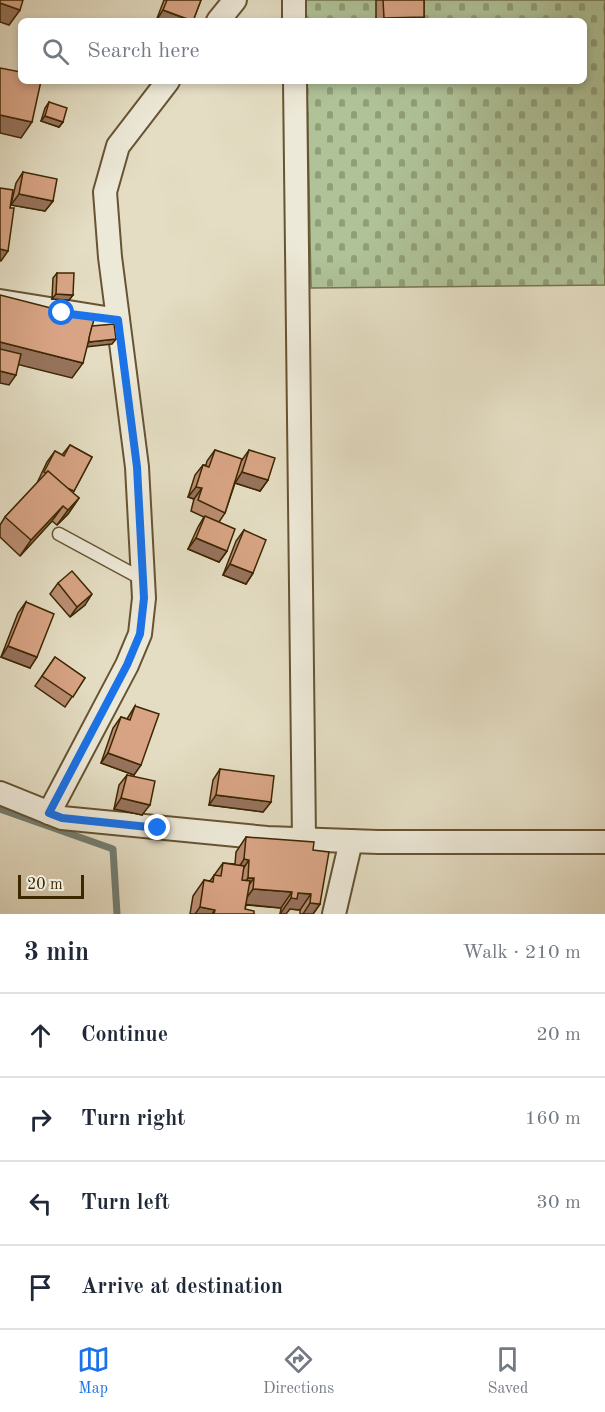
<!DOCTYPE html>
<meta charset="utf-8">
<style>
body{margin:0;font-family:"Old Standard TT",serif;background:#f2f2f3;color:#1f2937}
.scale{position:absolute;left:18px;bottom:15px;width:66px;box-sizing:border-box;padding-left:6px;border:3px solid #3d2701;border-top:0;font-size:16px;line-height:21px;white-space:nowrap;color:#3d2701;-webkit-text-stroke:4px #ede9d8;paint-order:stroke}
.stop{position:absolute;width:18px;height:18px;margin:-14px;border:4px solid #1a73e8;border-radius:50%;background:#fff}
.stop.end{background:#1a73e8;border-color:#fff;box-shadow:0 2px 6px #0008}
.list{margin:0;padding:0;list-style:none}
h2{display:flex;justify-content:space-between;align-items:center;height:78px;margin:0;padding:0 24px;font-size:26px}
h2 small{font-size:20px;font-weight:400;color:#747a83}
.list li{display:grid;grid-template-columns:39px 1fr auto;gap:18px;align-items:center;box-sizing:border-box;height:84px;padding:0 24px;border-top:2px solid #e0e1e3}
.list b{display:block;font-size:22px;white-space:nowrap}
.list em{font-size:20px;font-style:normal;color:#747a83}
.icon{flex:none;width:33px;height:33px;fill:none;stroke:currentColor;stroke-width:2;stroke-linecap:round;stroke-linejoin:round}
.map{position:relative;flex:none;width:605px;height:914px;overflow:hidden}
.search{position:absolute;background:#fff;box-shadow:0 3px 9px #0003;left:18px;right:18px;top:18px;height:66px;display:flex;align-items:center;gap:15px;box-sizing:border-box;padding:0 21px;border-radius:9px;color:#747a83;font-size:22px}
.sheet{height:414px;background:#fff}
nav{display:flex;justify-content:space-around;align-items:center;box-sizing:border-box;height:84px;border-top:2px solid #e0e1e3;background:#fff;font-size:16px;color:#747a83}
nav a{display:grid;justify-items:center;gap:3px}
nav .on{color:#1a73e8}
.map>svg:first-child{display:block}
</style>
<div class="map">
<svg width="605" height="914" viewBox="0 0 605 914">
<defs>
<pattern id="cemetery-stones" width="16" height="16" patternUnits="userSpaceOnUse" patternTransform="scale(1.5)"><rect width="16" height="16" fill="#afc298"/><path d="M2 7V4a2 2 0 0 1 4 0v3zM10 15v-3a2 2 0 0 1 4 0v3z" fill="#909e7a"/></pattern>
</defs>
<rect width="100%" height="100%" fill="#e4ddc3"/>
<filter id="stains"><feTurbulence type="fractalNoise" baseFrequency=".00333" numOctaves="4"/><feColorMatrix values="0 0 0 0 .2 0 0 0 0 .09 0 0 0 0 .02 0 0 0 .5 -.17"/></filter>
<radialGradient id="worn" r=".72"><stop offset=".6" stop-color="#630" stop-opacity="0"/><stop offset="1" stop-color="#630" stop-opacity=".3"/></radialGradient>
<!-- cemetery -->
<path fill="url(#cemetery-stones)" stroke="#76744c" stroke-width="1.5" d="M305,0H605V285L311,288L307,81H584V21H306Z"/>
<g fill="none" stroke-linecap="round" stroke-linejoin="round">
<!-- stream -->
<path stroke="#747f72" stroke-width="7" d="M0,809L113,849L117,914"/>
<defs>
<path id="lane" d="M59,534L144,580"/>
<g id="street">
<path d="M294,0V21"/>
<path d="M218,21L235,0"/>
<path d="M295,81L304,839"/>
<path d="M0,301L118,320"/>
<path d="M0,793L62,818L267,838L378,842H605"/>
<path d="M49,813L127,665L140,634L144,598L137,467L110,257L105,192L118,146L168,81"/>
<path d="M334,914L351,841"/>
</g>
</defs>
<!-- lane casing -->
<use href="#lane" stroke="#675432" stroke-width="15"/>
<!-- street casing -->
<use href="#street" stroke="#675432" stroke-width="26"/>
<!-- lane -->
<use href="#lane" stroke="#ede9d8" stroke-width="12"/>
<!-- street -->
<use href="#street" stroke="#ede9d8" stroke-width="22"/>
</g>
<!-- wall -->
<g fill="#ba8d72" stroke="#3d2701" stroke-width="1.5">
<path d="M164,0H201L193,21H156Z"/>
<path d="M376,0H424V17L422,21H376Z"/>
<path d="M49,102L63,122L59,127L41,121L45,108Z"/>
<path d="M23,172L53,201L45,211L11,205L16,183Z"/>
<path d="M57,273L73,295L69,300L52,299L53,278Z"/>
<path d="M70,445L92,457L73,493L79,498L68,514L57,525L52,521L20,556L0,537V525L5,517L37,483L47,462L55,451L62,455Z"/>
<path d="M215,450L242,460L249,450L268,480L260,491L235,483L225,513L219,522L227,551L219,562L188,549L198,527L204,517L191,511L194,499L188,497L195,475L203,465H206L207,461Z"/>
<path d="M244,530L253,573L246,584L223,575L236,541Z"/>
<path d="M58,583L85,605L70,617L50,594Z"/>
<path d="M26,602L30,668L1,657L18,613Z"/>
<path d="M55,657L85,678L65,707L35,686Z"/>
<path d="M135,706L134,775L101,763L113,728L121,717L127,719Z"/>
<path d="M220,769L271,802L263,812L209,805L213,780Z"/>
<path d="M127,775L142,815L114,809L119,785Z"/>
<path d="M246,837L313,850L320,904L313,914H300V910L290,909L280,914L281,908L246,905L245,909L254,914H190L193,896L204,880L210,881L223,863L235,864L236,852Z"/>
</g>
<!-- shaded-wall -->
<g fill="#97735d" stroke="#3d2701" stroke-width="1.5">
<path d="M0,3L20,10L9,25L0,22Z"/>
<path d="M163,10L191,21H156Z"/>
<path d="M424,17L422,21H381L384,18Z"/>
<path d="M0,115L32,122L21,138L0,133Z"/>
<path d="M45,116L63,122L59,127L41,121Z"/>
<path d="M19,194L53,201L45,211L11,205Z"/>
<path d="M0,249L8,251L1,261H0Z"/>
<path d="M56,294L73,295L69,300L52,299Z"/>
<path d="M116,339L112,344L85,347L89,342Z"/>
<path d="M0,342L83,363L72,378L0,360Z"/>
<path d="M0,371L16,375L9,385L0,383Z"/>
<path d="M242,472L268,480L260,491L235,483Z"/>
<path d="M196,487L202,488L194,499L188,497Z"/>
<path d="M79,498L68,514L57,525L68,510Z"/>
<path d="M63,506L52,521L20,556L31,540Z"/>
<path d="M196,538L227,551L219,562L188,549Z"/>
<path d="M230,564L253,573L246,584L223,575Z"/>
<path d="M92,594L85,605L70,617L77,607Z"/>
<path d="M8,646L37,657L30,668L1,657Z"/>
<path d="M108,753L141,765L134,775L101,763Z"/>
<path d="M216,795L271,802L263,812L209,805Z"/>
<path d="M121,798L150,805L142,815L114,809Z"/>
<path d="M244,859L249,860L239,875H234Z"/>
<path d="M248,878H254L243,893H237Z"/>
<path d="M253,889L292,892L281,908L242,904Z"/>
<path d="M298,893L311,894L300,910L290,909L286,914H280L291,898Z"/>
<path d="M310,903L320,904L313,914H303Z"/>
<path d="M200,907L215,910L212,914H195Z"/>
</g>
<!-- building -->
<g fill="#d8a485" stroke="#3d2701" stroke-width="1.5">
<path d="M0,0H23L20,10L0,3Z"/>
<path d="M167,0H201L193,21L163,10Z"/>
<path d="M383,0H424V17L384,18Z"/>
<path d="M0,68L21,72V81H41L32,122L0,115Z"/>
<path d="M49,102L67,108L63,122L45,116Z"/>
<path d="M23,172L57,179L53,201L19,194Z"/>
<path d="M0,188L13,190L10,208H14L8,251L0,249Z"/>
<path d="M57,273H74L73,295L56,294Z"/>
<path d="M0,295L94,319L83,363L0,342Z"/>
<path d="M114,324L116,339L89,342V338L92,326Z"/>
<path d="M0,349L21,354L16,375L0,371Z"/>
<path d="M70,445L92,457L74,491L67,488L48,471L46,473L44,472L55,451L64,456Z"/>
<path d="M215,450L242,459L225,513L198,500L202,488L196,487L203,465L209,467Z"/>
<path d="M249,450L275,458L268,480L242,472Z"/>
<path d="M48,471L79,498L68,510L63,506L31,540L5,517Z"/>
<path d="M205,516L235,529L227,551L196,538Z"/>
<path d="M244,530L266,540L253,573L230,564Z"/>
<path d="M72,571L92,594L77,607L58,583Z"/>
<path d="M26,602L54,614L37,657L8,646Z"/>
<path d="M55,657L85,678L73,697L42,676Z"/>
<path d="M135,706L159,714L141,765L108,753L121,717L130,720Z"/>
<path d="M220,769L274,776L271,802L216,795Z"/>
<path d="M127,775L155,781L150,805L121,798Z"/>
<path d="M246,837L314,842L313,850L329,852L320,904L310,903L311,894L298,893L297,899L291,898L292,892L253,889L254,878H248L249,860L244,859Z"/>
<path d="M223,863L244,866L242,880L250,881L245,909L254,911V914H214L215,910L200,907L204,880L213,882L214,875L221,876Z"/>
</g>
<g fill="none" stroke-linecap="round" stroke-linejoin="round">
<!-- route -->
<path stroke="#1a73e8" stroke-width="8" d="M62,313L118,320L137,467L144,598L140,634L127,665L49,813L62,818L158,828"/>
</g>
<rect width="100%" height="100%" filter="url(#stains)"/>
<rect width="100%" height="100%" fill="url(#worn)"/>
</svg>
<div class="scale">20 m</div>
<div class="stop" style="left:62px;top:313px"></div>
<div class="stop end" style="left:158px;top:828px"></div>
<div class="search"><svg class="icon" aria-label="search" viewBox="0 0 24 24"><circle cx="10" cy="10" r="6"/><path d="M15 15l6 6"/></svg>Search here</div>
</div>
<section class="sheet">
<h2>3 min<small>Walk · 210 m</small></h2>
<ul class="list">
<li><svg class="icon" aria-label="ahead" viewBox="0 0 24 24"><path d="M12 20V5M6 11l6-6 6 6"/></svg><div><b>Continue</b></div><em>20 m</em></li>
<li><svg class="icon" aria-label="right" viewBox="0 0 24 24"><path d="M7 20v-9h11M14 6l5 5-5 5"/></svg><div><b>Turn right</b></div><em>160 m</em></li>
<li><svg class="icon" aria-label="left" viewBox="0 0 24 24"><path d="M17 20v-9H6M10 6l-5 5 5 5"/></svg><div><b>Turn left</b></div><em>30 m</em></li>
<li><svg class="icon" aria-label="arrive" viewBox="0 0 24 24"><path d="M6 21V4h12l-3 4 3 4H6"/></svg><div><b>Arrive at destination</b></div></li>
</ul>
</section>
<nav>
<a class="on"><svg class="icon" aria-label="map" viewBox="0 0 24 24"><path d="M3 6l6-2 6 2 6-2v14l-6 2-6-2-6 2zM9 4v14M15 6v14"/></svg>Map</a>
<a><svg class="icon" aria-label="directions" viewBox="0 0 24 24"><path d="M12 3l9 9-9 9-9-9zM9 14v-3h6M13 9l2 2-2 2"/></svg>Directions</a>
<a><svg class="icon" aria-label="saved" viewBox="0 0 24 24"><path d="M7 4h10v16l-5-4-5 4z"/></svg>Saved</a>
</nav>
